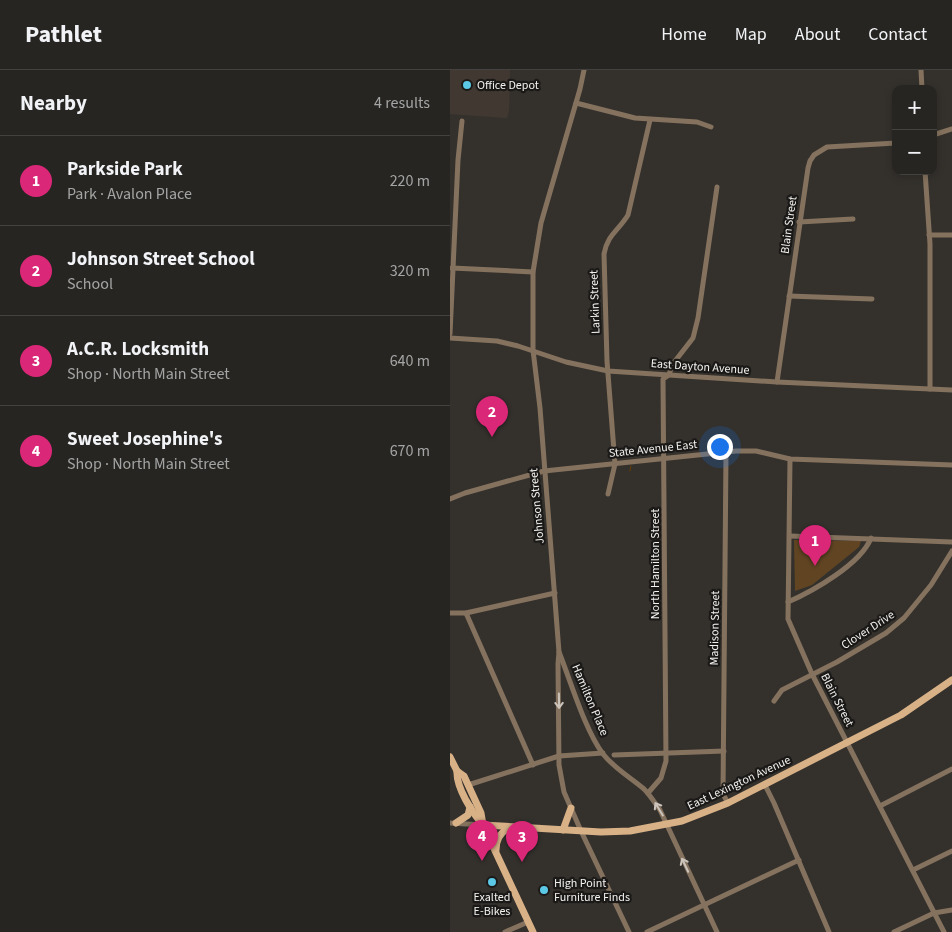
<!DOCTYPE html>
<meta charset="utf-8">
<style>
body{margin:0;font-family:"Source Sans 3",sans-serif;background:#33312f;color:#f1f3f6}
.controls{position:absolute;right:15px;top:15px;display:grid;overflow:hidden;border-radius:10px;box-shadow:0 2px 8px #0003}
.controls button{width:45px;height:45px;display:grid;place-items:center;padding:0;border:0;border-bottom:1px solid #434240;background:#272522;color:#f1f3f6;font:25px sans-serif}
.you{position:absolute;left:269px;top:376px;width:18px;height:18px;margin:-12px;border:4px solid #fff;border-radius:50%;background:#1a73e8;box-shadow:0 0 0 8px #1a73e833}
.badge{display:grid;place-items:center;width:32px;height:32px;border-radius:50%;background:#db2777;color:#fff;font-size:16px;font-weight:700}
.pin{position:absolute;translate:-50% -41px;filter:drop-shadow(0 1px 2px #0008)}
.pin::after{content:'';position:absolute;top:26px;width:18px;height:15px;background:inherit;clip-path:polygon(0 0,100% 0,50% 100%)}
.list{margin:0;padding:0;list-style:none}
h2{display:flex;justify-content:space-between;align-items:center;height:65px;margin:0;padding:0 20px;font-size:21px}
h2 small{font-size:16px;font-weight:400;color:#a4a5a5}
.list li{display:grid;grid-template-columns:32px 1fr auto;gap:15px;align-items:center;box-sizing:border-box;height:90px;padding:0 20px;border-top:1px solid #434240}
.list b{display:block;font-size:19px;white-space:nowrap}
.list p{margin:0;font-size:16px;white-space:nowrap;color:#a4a5a5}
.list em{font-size:16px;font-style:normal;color:#a4a5a5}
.map{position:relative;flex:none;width:502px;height:862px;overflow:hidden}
header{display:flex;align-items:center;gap:30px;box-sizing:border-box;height:70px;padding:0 25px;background:#272522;border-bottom:1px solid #434240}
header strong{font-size:24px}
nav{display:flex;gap:28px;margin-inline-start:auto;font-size:18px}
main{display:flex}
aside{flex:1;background:#272522}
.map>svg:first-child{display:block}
</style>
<header>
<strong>Pathlet</strong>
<nav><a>Home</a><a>Map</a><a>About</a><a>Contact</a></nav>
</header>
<main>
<aside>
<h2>Nearby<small>4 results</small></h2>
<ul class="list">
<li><span class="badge">1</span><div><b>Parkside Park</b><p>Park · Avalon Place</p></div><em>220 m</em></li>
<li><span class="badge">2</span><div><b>Johnson Street School</b><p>School</p></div><em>320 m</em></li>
<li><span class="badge">3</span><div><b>A.C.R. Locksmith</b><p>Shop · North Main Street</p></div><em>640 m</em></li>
<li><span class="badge">4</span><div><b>Sweet Josephine's</b><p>Shop · North Main Street</p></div><em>670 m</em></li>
</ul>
</aside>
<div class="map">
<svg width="502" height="862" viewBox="0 0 502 862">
<rect width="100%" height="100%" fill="#34312d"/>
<!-- built -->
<path fill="#413931" d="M0,0H60L59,40L57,48L0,44Z"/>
<!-- green -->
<path fill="#614523" d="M344,470L411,471L409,477L362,515L345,521Z"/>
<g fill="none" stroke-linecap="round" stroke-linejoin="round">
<!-- stream -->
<path stroke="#653e04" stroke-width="1" d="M180,401L181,396"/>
<!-- minor -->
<g stroke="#85725e" stroke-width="5">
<path d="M134,0L130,19L91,153L83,202V280L90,338L109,582L108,594L109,695L114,722L131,761L179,862"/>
<path d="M471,0L472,19"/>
<path d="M126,33L185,48L247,52L261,57"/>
<path d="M483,65L502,59"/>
<path d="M475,101L480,174V319"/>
<path d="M349,152L403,149"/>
<path d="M479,165H502"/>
<path d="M2,198L83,202"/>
<path d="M339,226L422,229"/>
<path d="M0,264L8,90L12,51"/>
<path d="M0,268L47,271L68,276L116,292L158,301L327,312L502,320"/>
<path d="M327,312L358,98L360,91L364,85L377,77L446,73"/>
<path d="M276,383L273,724L278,733"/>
<path d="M340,389L338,549L362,604L494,862"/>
<path d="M158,424L165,394L157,291L154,184C157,165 169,160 178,145L200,50"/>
<path d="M0,429L15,423L94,401L286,381H306L340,389L502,395"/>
<path d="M340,466L502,472"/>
<path d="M338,532C363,521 411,494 421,468"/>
<path d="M0,543H16L105,523"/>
<path d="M16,543L83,695"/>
<path d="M109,582C121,612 135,660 153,684C165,699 180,707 194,719C200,725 205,733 210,740L267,862"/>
<path d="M324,631L332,620L387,592L436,563L454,548L481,515L502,481"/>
<path d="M164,685L274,681"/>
<path d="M18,715L109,686L153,683"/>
<path d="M315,715L324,733L379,862"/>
<path d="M198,723L211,708L216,691L213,309L219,305L222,295L243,268L248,248L267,117"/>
<path d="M430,736L502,699"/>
<path d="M0,753L33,755"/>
<path d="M463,800L502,781"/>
<path d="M55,862L78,852"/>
<path d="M197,862L349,790"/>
<path d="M444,862L484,843L502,840"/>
</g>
<!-- major -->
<g stroke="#d8b187" stroke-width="7">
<path d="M0,687L7,701L14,706L31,743L33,755"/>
<path d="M7,701C6,718 22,742 33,755L83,862"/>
<path d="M6,753L18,745L20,737"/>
<path d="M33,755L151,762L180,761L232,751L278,733L451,645L502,610"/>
<path d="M113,760L121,738"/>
<path d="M46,780C46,769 50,762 60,758"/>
</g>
</g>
<!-- one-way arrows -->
<defs><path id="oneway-shaft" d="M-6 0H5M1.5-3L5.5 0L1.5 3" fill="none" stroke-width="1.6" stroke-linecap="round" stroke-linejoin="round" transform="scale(1.25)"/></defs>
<g stroke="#cdc5bc">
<use href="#oneway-shaft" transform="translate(109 631) rotate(89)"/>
<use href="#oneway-shaft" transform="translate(209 739) rotate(-121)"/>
<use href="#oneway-shaft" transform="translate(235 795) rotate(-115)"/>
</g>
<!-- markers -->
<g fill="#5bc8e6" stroke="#1b1917" stroke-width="2">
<circle cx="17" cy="15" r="5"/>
<circle cx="42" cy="812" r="5"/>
<circle cx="94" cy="820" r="5"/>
</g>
<g text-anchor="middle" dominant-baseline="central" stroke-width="4.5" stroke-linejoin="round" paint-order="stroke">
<!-- poi labels -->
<g font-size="12" fill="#f4f2ef" stroke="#1b1917" text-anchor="start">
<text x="27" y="15">Office Depot</text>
<text x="104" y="813">High Point<tspan x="104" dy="14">Furniture Finds</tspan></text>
<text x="42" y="827" text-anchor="middle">Exalted<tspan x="42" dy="14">E-Bikes</tspan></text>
</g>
<!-- street labels -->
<g font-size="12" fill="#f4f2ef" stroke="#1b1917">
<text transform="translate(339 155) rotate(-82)">Blain Street</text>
<text transform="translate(145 232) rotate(-92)">Larkin Street</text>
<text transform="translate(250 297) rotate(4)">East Dayton Avenue</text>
<text transform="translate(203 379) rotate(-6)">State Avenue East</text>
<text transform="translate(87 436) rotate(-95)">Johnson Street</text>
<text transform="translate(205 494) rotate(-90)">North Hamilton Street</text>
<text transform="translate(265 558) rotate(-89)">Madison Street</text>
<text transform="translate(418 560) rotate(-33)">Clover Drive</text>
<text transform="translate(140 630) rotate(67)">Hamilton Place</text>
<text transform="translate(387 630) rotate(63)">Blain Street</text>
<text transform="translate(289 713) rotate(-25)">East Lexington Avenue</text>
</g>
</g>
</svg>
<div class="controls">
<button>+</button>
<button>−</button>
</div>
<div class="you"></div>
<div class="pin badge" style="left:365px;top:496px">1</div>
<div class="pin badge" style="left:42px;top:367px">2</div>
<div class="pin badge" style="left:72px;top:792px">3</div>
<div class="pin badge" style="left:32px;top:791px">4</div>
</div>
</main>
